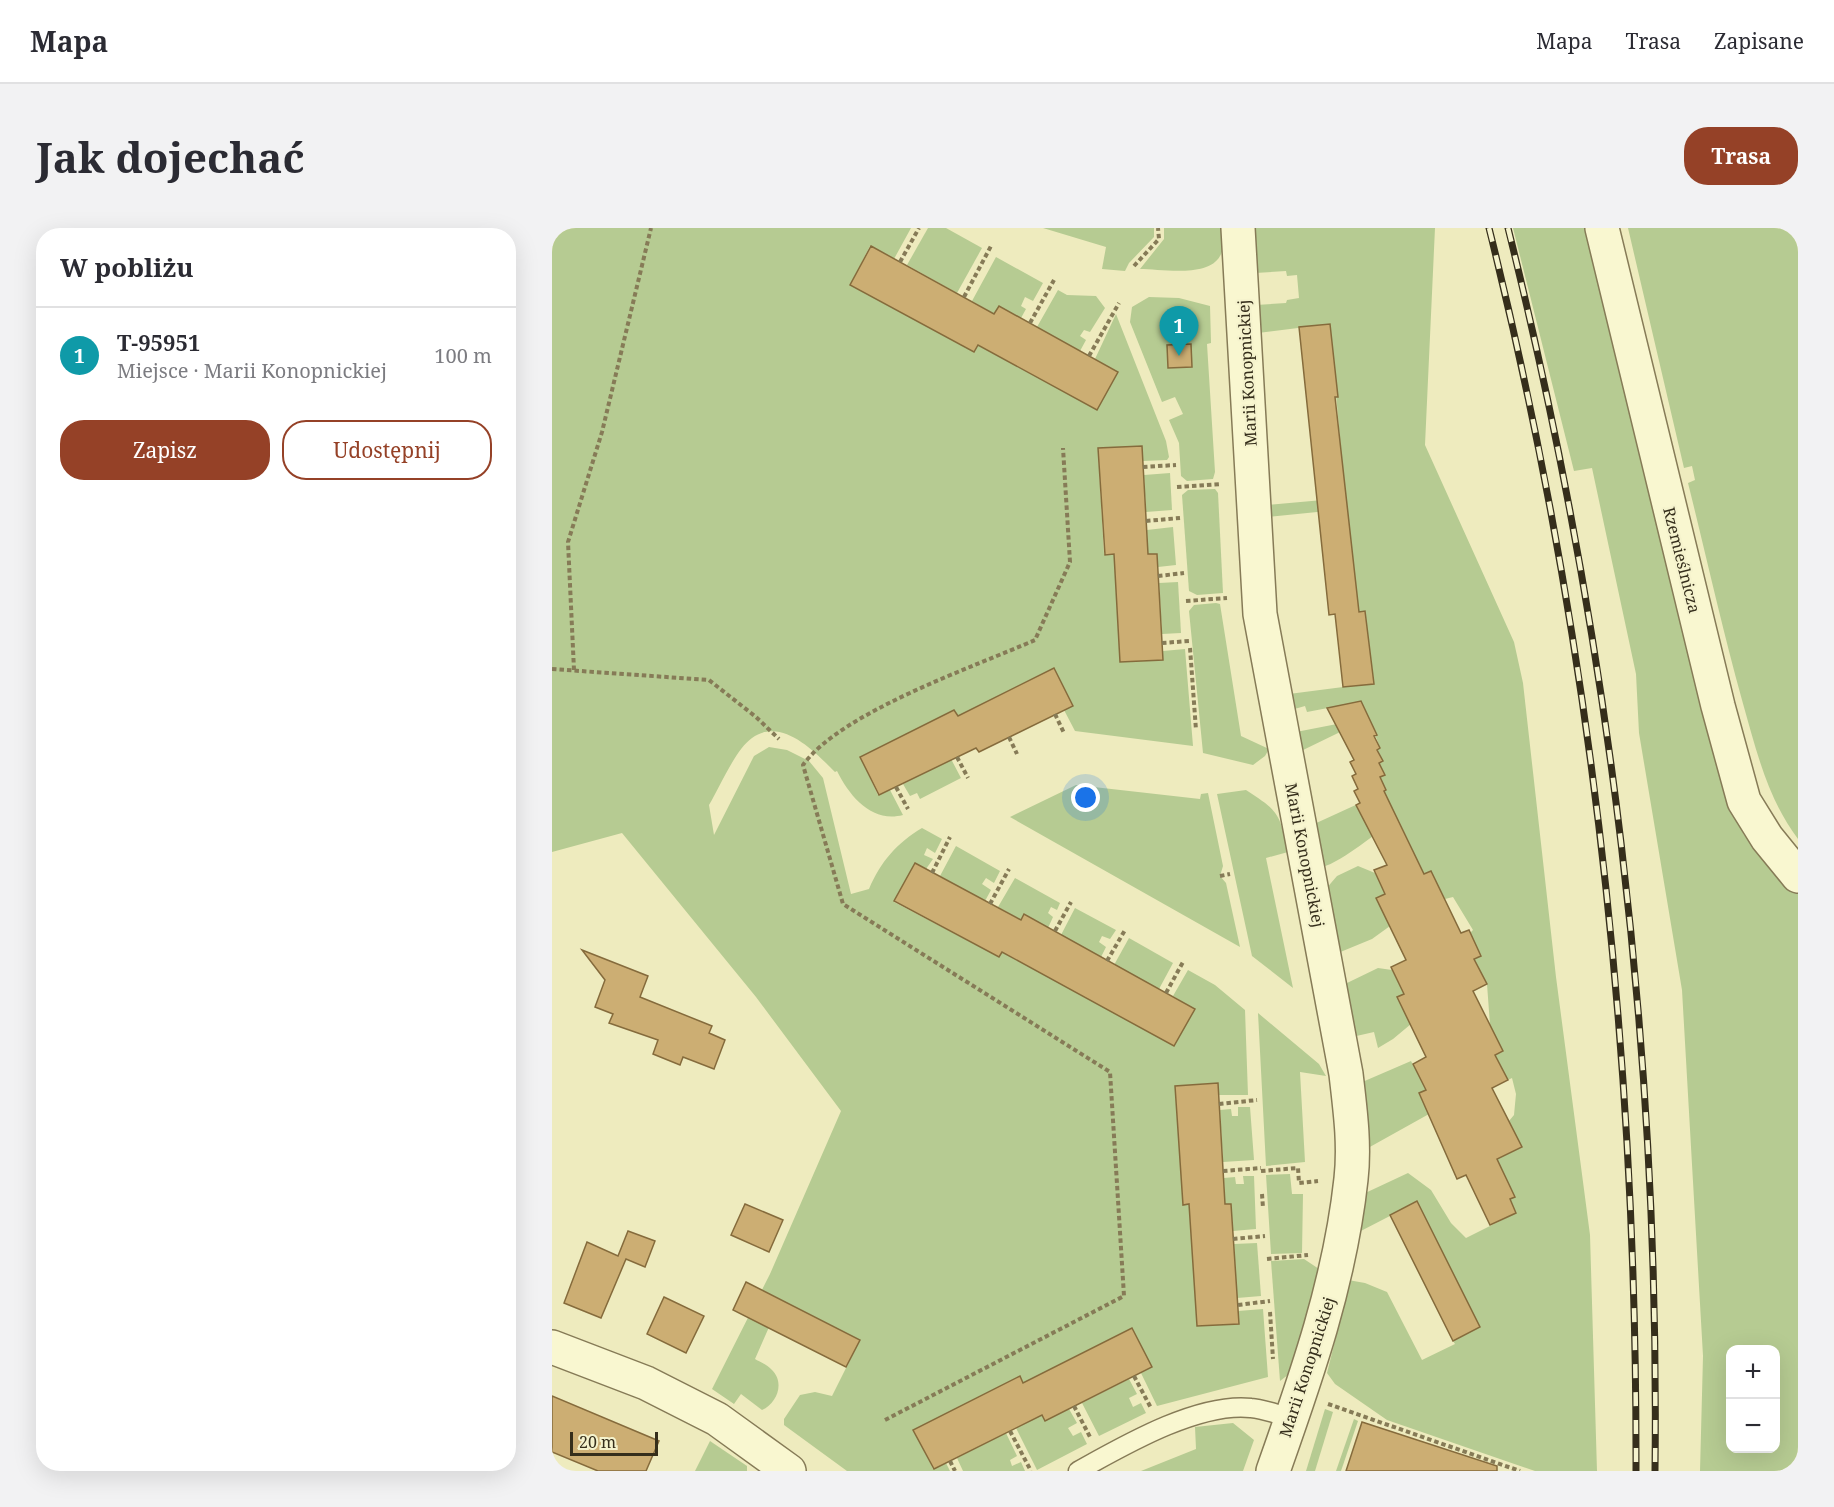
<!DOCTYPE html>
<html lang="pl">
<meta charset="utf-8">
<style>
body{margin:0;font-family:"Noto Serif",serif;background:#f2f2f3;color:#2b2b33}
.controls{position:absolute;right:18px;bottom:18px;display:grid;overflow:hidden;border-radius:12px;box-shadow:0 6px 24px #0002}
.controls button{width:54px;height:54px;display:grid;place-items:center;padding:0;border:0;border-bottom:2px solid #e1e1e2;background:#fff;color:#2b2b33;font:30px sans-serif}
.scale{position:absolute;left:18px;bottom:15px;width:88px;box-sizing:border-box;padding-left:6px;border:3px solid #352e1b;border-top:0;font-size:16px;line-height:21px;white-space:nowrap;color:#352e1b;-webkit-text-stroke:4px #f5f3cd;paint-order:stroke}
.you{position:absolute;left:534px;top:570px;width:21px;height:21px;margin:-15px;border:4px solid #fff;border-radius:50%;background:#1a73e8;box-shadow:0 0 0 9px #1a73e833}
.badge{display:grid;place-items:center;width:39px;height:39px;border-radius:50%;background:#954127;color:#fff;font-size:20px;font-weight:700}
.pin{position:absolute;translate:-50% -50px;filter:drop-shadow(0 2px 3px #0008)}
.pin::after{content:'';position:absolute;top:32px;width:21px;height:18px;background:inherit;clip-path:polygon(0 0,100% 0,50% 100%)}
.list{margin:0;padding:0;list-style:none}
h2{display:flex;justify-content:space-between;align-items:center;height:78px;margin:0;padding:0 24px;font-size:26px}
h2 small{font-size:20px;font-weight:400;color:#7c7c81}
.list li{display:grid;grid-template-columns:39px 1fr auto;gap:18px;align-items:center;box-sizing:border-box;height:96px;padding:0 24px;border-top:2px solid #e1e1e2}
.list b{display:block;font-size:22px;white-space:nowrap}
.list p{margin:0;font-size:20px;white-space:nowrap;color:#7c7c81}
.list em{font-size:20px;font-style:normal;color:#7c7c81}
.actions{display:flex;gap:12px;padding:18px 24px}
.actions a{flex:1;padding:14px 0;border:2px solid #954127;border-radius:24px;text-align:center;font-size:21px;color:#954127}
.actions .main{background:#954127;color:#fff}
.map{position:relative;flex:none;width:1246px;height:1243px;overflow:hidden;border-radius:24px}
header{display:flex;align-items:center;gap:36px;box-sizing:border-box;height:84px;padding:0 30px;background:#fff;border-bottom:2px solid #e1e1e2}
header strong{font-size:28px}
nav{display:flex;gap:33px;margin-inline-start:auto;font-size:21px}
.intro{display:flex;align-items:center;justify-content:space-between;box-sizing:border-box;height:144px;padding:0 36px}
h1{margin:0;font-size:42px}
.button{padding:15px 27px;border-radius:24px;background:#954127;color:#fff;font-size:21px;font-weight:700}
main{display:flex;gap:36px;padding:0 36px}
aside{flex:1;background:#fff;border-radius:24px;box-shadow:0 6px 24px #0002}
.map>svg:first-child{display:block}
</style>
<header>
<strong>Mapa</strong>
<nav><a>Mapa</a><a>Trasa</a><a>Zapisane</a></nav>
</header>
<div class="intro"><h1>Jak dojechać</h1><a class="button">Trasa</a></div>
<main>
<aside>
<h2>W pobliżu<small></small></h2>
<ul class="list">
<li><span class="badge" style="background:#0f9aa8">1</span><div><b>T-95951</b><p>Miejsce · Marii Konopnickiej</p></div><em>100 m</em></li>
</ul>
<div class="actions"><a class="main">Zapisz</a><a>Udostępnij</a></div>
</aside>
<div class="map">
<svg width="1246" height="1243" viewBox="0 0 1246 1243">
<rect width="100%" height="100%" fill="#eeebbe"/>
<!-- green -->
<g fill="#b6cb92" fill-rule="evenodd">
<path d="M0,0H359L342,31L318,18L298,57L422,124L426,117L545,182L566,144L543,131L564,86L614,213L617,229L615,232L591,233L589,218L546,221L552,326H562L568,434L611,432V423L633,421L641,518L523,503L512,482L521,477L502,440L406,488L402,482L308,529L326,567L338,562L351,587C320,595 298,569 285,543L283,544C264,525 230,488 200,510C183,522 168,559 157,577L162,607L202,528L217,519L235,522L257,533L271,550L299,666L317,661C329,633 345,615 370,600L390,611L383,625L375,620L372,627L381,631L374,641L363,636L342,674L447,729L450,724L642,781L621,768L636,742L663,757L693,782L696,867H667L665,855L623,858L631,976H637L645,1098L687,1096L686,1083L711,1081L716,1149L605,1178L589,1145L600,1139L580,1100L471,1155L362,1202L381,1241L394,1235L398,1243H295L232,1197V1191L248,1167L263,1164L280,1168L308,1112L229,1072L203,1131C208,1134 216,1137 220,1142C233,1155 225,1175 210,1182L189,1166L182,1176L160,1161L218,1046L289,883L204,769L70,605L0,624Z"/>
<path d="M376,0H394L430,20L405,65L355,37Z"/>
<path d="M491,0H602V9L577,35L573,43L550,41L554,19Z"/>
<path d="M612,0H672C672,9 673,20 668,28C656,50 609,41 588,41L612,11Z"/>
<path d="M701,0H883L873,217L962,414L971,455L1004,749L1038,1007L1045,1243H983L835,1192L783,1156L775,1145L797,1057L796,1052L813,1055L835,1064L870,1132L903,1116L901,1113L928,1099L865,974L803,1006L809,967L856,945L879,962L899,995L914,1010L964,985L958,971L963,969L945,931L970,919L957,893L962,887L964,866L960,850L956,852L943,827L950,823L938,797L935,756L922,731L929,728L918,705L921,702L901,669L893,671L872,646L847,593C819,605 797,631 768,640L760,597L832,564L834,562L828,549L833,547L827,535L830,533L825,522L828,520L817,490L747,524L744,504L785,496L781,479L755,484L753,478L739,482L737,466L822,455L813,383L807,384L795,281L715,289V277L793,270L778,96L706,105L704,77L734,75L735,72L747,70L745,47L735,48L734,43L703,45Z"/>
<path d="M961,0H1038L1173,564L1192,607L1231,654L1246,666V1243H1148L1151,1128L1130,762L1087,505L1084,446L1040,240L1022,243ZM1178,1122H1224V1220H1178Z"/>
<path d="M1076,0H1246V611C1215,570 1204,521 1190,472C1170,400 1154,327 1136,255L1143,252L1140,238L1132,240Z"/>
<path d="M444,29L491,55L481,73L473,69L469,78L474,81L469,90L442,86L420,73Z"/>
<path d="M506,62L515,67L544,68L553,80L538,104L532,102L528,108L534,112L528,123L485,99Z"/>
<path d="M597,69L627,70L658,78L659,115L655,116L663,244L661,251L635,253L629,248L627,215L617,192L631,186L623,169L610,174L578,94L580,79Z"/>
<path d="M618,245L620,282L594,284L592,247Z"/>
<path d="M663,261L666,265L671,365L645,367L637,363L630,267L636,262Z"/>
<path d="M621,299L624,337L606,339L605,326H596L595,302Z"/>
<path d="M626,354L629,405L610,406L607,355Z"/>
<path d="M664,375L668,376L689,508L717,521L713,528L701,537L651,525L637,383L642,377Z"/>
<path d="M399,531L409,550L368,571L365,565L358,568L351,556Z"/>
<path d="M524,557L648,571L649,566L656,565L671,638L668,648L674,655L688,719L458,589Z"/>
<path d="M694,562C728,584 727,585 736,624L714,630L741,760L700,728L665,566Z"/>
<path d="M404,618L448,643L442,655L434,650L430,656L439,662L433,673L388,648Z"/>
<path d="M806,638L823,645L833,666L824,670L838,698L820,711L786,725L773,662L785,648Z"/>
<path d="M463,650L508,675L505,682L499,679L496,685L501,689L496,700L472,686L469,692L446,679Z"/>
<path d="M523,680L564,702L558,711L550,708L547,714L554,719L549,729L509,707Z"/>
<path d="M577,710L621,735L607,761L562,737Z"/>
<path d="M826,740L840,742L852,766L846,769L859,796L841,811L826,820L822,804L800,809L791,763L795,755Z"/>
<path d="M706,785L767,836L774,848L748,844L753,934L714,938Z"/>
<path d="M859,833L874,862L867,866L877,886L816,920L808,855Z"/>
<path d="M686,879H698L702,932L671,934L668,882L679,881L680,888H686Z"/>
<path d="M738,946L740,966H751L750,1025L719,1026L714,947Z"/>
<path d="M691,948H702L704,1001L681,1003L679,977L673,976L672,950L683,949L684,956H692Z"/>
<path d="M705,1015L709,1068L685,1070L682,1016Z"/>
<path d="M752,1031L767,1041L741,1143L728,1153L719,1033Z"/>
<path d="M577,1151L585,1166L577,1170L581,1179L589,1175L594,1185L547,1208L530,1175Z"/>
<path d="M517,1181L525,1195L516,1200L521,1208L529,1204L535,1216L485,1242L464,1200L490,1187L493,1193Z"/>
<path d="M773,1181L781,1184L763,1243H754Z"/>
<path d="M802,1191L806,1193L789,1243H784Z"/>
<path d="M681,1195L702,1212L691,1243H589L644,1221L643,1199Z"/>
<path d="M454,1205L465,1228L458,1232L460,1238L469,1234L473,1243H411L405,1230Z"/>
<path d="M158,1213L195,1238V1243H143Z"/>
</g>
<!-- building -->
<g fill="#ccae73" stroke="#856b3c" stroke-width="1.5">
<path d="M319,18L442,86L447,78L566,144L545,182L426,117L422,124L298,57Z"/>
<path d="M778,96L786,169H783L807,384L813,383L822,456L791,459L783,386L777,387L747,99Z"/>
<path d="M639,116L640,139L616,140L615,117Z"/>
<path d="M590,218L596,326H605L611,432L568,434L562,326L553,327L546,220Z"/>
<path d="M502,440L521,478L427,524L424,520L327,567L308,529L402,482L406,488Z"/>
<path d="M809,473L825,507L822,508L828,520L825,522L831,533L827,535L833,547L828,549L834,562L832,563L872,646L879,643L909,705L917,702L929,728L922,731L935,756L921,763L951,823L943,827L956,852L940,860L970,919L945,931L963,969L958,971L964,985L938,997L914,947L905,951L867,865L874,862L861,836L874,829L845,769L852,766L839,739L854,732L824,670L833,666L822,642L835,637L804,577L808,575L802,563L806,561L800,548L804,546L798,534L802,532L775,480Z"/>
<path d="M363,635L469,692L472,686L643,781L622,818L450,724L447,729L342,673Z"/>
<path d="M30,722L96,748L88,769L160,798L157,805L173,812L162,841L131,829L128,837L101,826L106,812L57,795L61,786L43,779L53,752Z"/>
<path d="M666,855L673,976H679L687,1096L645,1098L637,976L631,977L623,858Z"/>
<path d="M865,973L928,1099L901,1113L838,987Z"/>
<path d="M193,976L231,992L217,1024L179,1007Z"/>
<path d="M76,1003L103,1013L93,1039L74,1031L49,1090L12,1075L35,1014L66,1028Z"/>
<path d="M194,1054L308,1112L294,1139L181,1082Z"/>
<path d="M112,1069L152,1088L134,1125L95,1106Z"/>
<path d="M580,1100L600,1139L493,1193L490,1187L382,1241L361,1202L468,1148L471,1155Z"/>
<path d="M0,1168L107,1213L94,1243H46L0,1224Z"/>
<path d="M810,1194L945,1238V1243H794Z"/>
</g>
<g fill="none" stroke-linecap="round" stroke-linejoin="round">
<defs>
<path id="service" d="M526,1243C571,1218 646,1174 699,1180C712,1181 727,1187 740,1190"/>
<g id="minor">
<path d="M686,0L708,386L794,846C798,881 803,916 799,951C788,1053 755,1147 721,1243"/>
<path d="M1050,0L1166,478L1192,573L1215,610L1246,648"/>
<path d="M0,1119L94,1155L165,1191L237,1243"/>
</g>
</defs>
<!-- service casing -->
<use href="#service" stroke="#867b57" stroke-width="21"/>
<!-- minor casing -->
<use href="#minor" stroke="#867b57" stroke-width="36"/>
<!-- path -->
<g stroke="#867b57" stroke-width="4" stroke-dasharray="4.5 3" stroke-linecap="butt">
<path d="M348,34L367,0"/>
<path d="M582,38L607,11L606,0"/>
<path d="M412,69L439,18"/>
<path d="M478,95L502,52"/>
<path d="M537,128L567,75"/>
<path d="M591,239L624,237"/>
<path d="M625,259L669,256"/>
<path d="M594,293L628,290"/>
<path d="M606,348L632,345"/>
<path d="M634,373L675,370"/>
<path d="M610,415L637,413"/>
<path d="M638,420L644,502"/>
<path d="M0,441L157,452L204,489L227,511"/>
<path d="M22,442L16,314L50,204L99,0"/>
<path d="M503,486L512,505"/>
<path d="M457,509L465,526"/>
<path d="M405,529L416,550"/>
<path d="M344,559L356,581"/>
<path d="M380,645L398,609"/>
<path d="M668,648L678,646"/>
<path d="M438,676L457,641"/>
<path d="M503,703L519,674"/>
<path d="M555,733L573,702"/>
<path d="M614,765L631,734"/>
<path d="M667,876L705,872"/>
<path d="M671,943L709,940"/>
<path d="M709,943L746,940L747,955L766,953"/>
<path d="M710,966L711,980"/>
<path d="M681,1011L713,1008"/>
<path d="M715,1031L756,1027"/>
<path d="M686,1077L718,1073"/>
<path d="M718,1084L721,1131"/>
<path d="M582,1148L599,1180"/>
<path d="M776,1176L968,1243"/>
<path d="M522,1178L538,1209"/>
<path d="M333,1192L572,1068L558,844L291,676L251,537C289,484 422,439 483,412L518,334L511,220"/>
<path d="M458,1203L479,1243"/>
<path d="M398,1233L403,1243"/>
</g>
<!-- service -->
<use href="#service" stroke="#f9f7d0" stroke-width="18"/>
<!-- minor -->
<use href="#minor" stroke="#f9f7d0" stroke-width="33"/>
<defs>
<g id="rail">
<path d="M937,0C1039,408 1085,822 1084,1243"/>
<path d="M956,0C1057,405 1108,825 1103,1243"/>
</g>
</defs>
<!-- rail casing -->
<use href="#rail" stroke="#352e1b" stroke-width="7"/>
<!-- rail -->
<use href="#rail" stroke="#f5f3cd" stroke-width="4.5" stroke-dasharray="14" stroke-linecap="butt"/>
</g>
<g text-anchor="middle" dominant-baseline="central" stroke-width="4.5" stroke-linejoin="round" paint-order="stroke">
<!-- street labels -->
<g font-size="16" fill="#352e1b" stroke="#f5f3cd">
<text transform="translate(695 145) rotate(-93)">Marii Konopnickiej</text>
<text transform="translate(1130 332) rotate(76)">Rzemieślnicza</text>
<text transform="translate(753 627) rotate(79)">Marii Konopnickiej</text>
<text transform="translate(755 1139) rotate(-72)">Marii Konopnickiej</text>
</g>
</g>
</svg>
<div class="controls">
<button>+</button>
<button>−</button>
</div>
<div class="scale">20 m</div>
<div class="you"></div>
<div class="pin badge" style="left:627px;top:128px;background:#0f9aa8">1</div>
</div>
</main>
